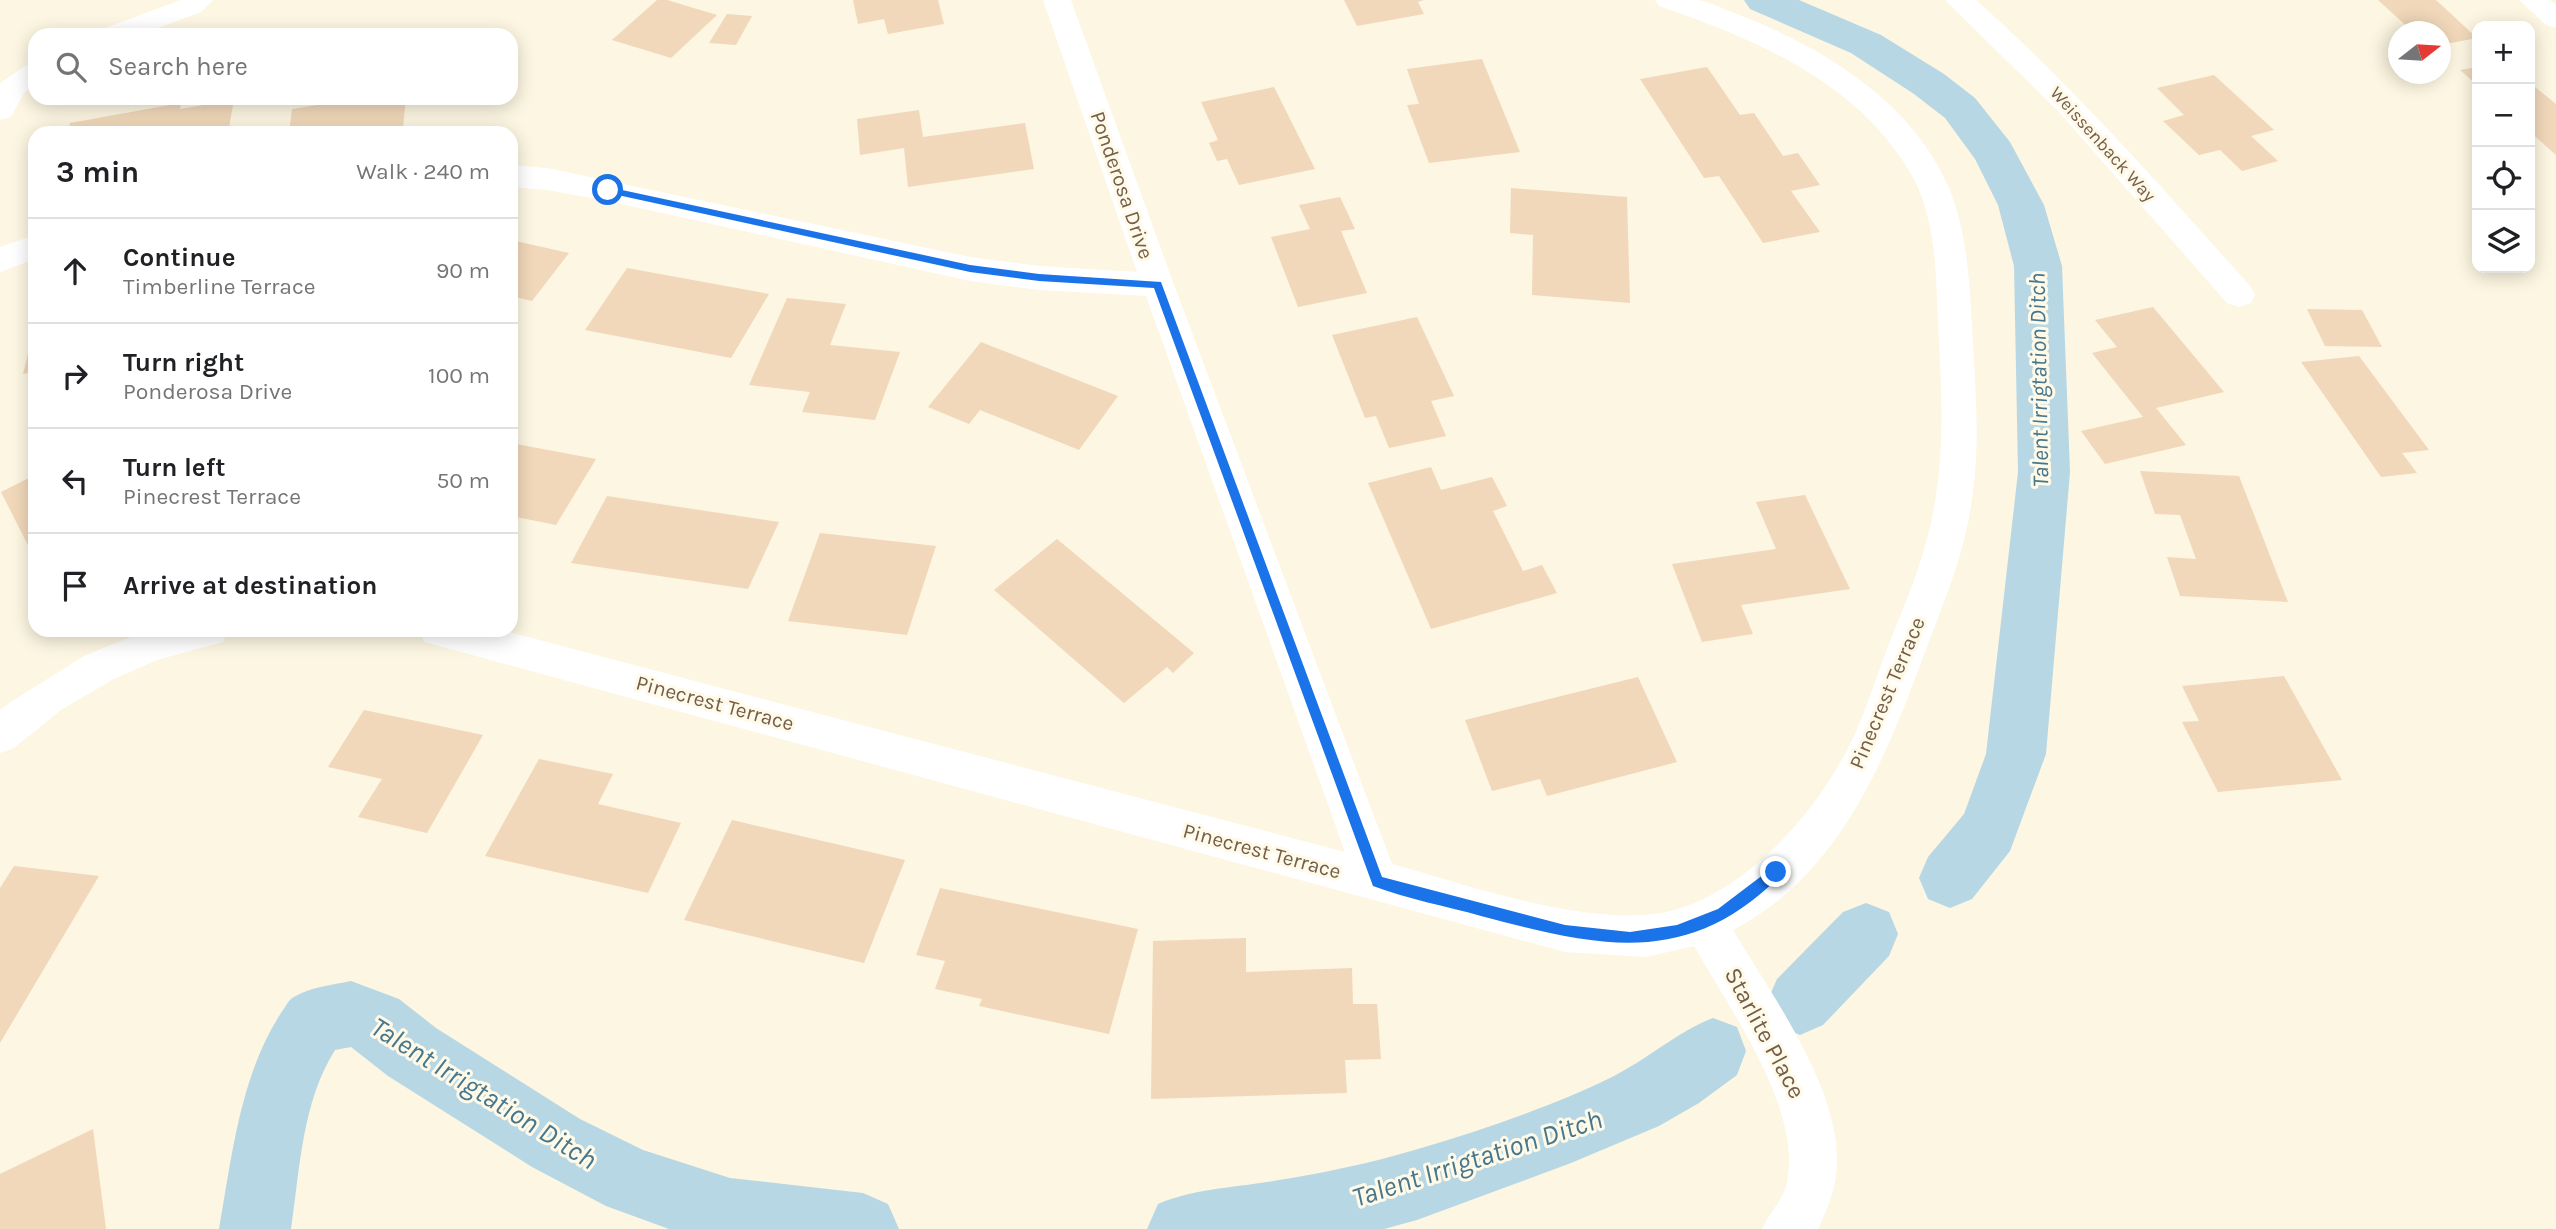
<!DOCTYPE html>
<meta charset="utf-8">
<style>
body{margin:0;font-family:Karla,sans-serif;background:#f2f2f2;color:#202124}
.controls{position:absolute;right:21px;top:21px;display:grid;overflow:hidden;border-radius:14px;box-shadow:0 4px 18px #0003}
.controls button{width:63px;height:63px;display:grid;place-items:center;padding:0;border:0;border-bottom:2px solid #e0e0e0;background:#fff;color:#202124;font:35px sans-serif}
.compass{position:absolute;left:2388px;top:21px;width:63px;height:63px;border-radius:50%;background:#fff;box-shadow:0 4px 18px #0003;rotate:73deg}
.stop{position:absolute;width:21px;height:21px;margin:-16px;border:5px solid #1a73e8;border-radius:50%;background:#fff}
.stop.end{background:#1a73e8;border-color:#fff;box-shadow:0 2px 7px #0008}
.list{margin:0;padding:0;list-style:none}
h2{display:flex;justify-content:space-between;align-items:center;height:91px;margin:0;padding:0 28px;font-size:30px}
h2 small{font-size:23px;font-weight:400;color:#757577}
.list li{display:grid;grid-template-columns:46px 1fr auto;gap:21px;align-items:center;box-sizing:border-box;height:105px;padding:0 28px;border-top:2px solid #e0e0e0}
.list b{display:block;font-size:26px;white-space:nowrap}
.list p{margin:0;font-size:23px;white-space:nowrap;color:#757577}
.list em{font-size:23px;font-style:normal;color:#757577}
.icon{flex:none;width:38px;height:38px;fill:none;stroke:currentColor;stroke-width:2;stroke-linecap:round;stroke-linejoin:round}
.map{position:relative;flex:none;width:2556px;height:1229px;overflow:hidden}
.search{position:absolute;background:#fff;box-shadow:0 4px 18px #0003;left:28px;top:28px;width:490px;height:77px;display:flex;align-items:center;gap:18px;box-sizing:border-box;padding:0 24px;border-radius:21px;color:#757577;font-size:26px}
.panel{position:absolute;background:#fff;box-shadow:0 4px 18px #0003;left:28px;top:126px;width:490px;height:511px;border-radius:21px}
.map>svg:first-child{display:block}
</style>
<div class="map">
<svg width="2556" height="1229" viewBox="0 0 2556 1229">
<rect width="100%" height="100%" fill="#fcf6e2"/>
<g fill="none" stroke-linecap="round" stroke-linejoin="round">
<!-- canal -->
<g fill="#b7d7e5" fill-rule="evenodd">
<path d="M1744,0H1799L1881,35L1944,74L1975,98L2010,142L2044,205L2062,266L2070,472L2046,754L2010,851L1972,899L1950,908L1928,899L1919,878L1928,857L1964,814L1986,754L2018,472L2014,266L1998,205L1975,159L1945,118L1914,94L1851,53L1750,9Z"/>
<path d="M1866,903L1889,912L1898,934L1889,956L1823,1025L1800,1035L1777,1025L1767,1002L1777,979L1843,912Z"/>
<path d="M351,981L399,999L436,1028L580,1119L643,1150L730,1178L863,1193L888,1204L899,1229H669L606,1206L532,1167L388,1076L351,1047L335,1050C302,1102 300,1169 291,1229H219C232,1156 240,1076 281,1013C285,1008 288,1000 294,997C311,987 332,985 351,981Z"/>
<path d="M1713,1018L1737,1027L1746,1051L1737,1075L1699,1103L1659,1126L1571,1163L1417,1220L1384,1229H1147L1158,1204C1193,1189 1230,1188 1267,1182C1318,1174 1368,1164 1418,1149C1482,1130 1553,1106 1612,1077C1648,1059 1677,1032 1713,1018Z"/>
</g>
</g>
<!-- building -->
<g fill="#f1d8ba">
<path d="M657,0H667L717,15L671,58L612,40Z"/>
<path d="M853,0H938L944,24L888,34L884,19L858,24Z"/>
<path d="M1344,0H1424L1418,2L1424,14L1357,26Z"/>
<path d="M2378,0H2436L2477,38L2440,45V32H2413Z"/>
<path d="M727,14L752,16L736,45L709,43Z"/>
<path d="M1482,59L1520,152L1429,163L1407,105L1419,104L1407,69Z"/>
<path d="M1707,67L1740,115L1754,113L1783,156L1798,153L1820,185L1791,191L1820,232L1763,243L1719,176L1704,178L1640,79Z"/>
<path d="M2477,67V85L2460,70Z"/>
<path d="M2214,75L2274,130L2251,136L2278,161L2242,171L2220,150L2199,155L2163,121L2184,115L2157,88Z"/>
<path d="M2530,83L2556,104V155L2530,132Z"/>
<path d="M1274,87L1315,169L1239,185L1227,159L1217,161L1209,143L1218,140L1201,102Z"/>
<path d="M361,98H368L367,104L406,98L403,127L370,133H289L292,109Z"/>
<path d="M234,100L228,133H68L70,123L181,103L180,109Z"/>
<path d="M919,110L923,137L1025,123L1034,169L908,187L904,148L860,155L857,119Z"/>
<path d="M1511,188L1627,197L1630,303L1532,295L1533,235L1510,233Z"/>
<path d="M1340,197L1355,229L1341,231L1367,293L1298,307L1271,237L1310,229L1299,205Z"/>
<path d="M511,240L569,253L532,301L511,296Z"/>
<path d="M627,268L769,294L731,358L585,330Z"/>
<path d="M787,298L846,304L830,345L900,352L875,420L802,412L810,392L749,385Z"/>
<path d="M2153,307L2224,392L2156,408L2186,445L2105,464L2081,431L2143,417L2092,353L2117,347L2095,320Z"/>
<path d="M2307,309L2362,310L2382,347L2325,346Z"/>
<path d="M1417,317L1454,396L1431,401L1446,436L1389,448L1376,416L1365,418L1332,335Z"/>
<path d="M34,329L35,372L23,374Z"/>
<path d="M981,342L1118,396L1079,450L980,410L969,424L928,407Z"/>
<path d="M2359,356L2429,450L2402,453L2417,473L2381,477L2301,362Z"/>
<path d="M511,443L596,459L556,525L511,516Z"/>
<path d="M1431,467L1441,490L1492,477L1507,506L1493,511L1523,571L1542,565L1557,593L1431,629L1368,483Z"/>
<path d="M2140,471L2239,476L2288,602L2180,596L2167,557L2196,559L2180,515L2155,514Z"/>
<path d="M35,475V559L1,492Z"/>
<path d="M1805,495L1850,589L1741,605L1753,634L1702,642L1672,564L1776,549L1756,502Z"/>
<path d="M607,496L779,522L748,589L571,563Z"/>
<path d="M820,533L936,546L907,635L788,621Z"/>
<path d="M1057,539L1194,653L1173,673L1167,667L1124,703L994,590Z"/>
<path d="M2284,676L2342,780L2218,792L2182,722L2199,721L2182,686Z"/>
<path d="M1638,677L1677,762L1547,796L1540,779L1492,791L1465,720Z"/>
<path d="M364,710L483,735L427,833L358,817L382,779L328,767Z"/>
<path d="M539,759L613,774L598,804L681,823L648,893L485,856Z"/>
<path d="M732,820L905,860L864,963L684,920Z"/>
<path d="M14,866L99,876L0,1043V888Z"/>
<path d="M940,888L1138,929L1109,1034L979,1006L982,999L935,989L945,961L916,955Z"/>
<path d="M1246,938V972L1352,968L1353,1004H1377L1381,1059L1345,1060L1347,1093L1151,1099L1153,941Z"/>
<path d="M93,1129L106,1229H0V1174Z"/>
</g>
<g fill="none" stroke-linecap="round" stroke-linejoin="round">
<!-- minor -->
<g fill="#fff" fill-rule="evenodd">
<path d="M181,0H213L201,12L139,35H98L102,29Z"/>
<path d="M1043,0H1071L1174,285L1392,864C1469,885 1605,934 1681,908C1756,883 1822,805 1855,734C1868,705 1877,675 1888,646C1908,597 1929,548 1936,495C1945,438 1941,380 1938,322C1936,276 1936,216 1911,174C1858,82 1755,39 1659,6L1655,0C1668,0 1684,0 1697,0C1712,2 1727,11 1742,16C1824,48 1912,102 1948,186C1969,234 1970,293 1973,344C1976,396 1980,448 1972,499C1965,553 1944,602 1925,652C1886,758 1840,875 1733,930C1770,992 1836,1083 1837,1157C1838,1182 1829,1207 1818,1229H1762C1769,1213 1784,1199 1787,1182C1802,1108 1730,1010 1694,946L1646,957L1565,952L424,642L419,630H501L1345,852L1146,296L1039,290L970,281L608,201L547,190L511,187V165L547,168L970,257L1039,266L1137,272Z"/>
<path d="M1945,0H1976C2075,88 2162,188 2251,287L2255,295L2251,303L2239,307L2227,303L2059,112Z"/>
<path d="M2519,0H2550L2556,5V28L2546,25Z"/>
<path d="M35,64V86L24,93L11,117L0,120V83L25,66Z"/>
<path d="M35,235V259L0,272V247Z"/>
<path d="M148,630H228L223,642L157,660L112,680L61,710L14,748L0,753V710L9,703L84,656Z"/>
</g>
</g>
<!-- route -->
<path fill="#1a73e8" d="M608,187L970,265L1039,274L1161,282L1382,877L1565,925L1630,932L1677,925L1718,909L1776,865L1780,867V876C1686,970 1596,946 1481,916C1446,906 1407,899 1373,886L1154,288L1039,281L970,272L604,192V188Z"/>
<g text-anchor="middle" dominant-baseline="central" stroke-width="6" stroke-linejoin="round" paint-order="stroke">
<!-- far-street labels -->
<g font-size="18" fill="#735e49" stroke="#fff9e8">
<text transform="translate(2103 144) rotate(48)">Weissenback Way</text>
</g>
<!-- street labels -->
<g font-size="21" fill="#735e49" stroke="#fff9e8">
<text transform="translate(1122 185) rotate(71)">Ponderosa Drive</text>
<text transform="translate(1887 693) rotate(-67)">Pinecrest Terrace</text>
<text transform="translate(715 703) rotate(15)">Pinecrest Terrace</text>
<text transform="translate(1262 851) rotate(15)">Pinecrest Terrace</text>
</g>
<!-- water labels -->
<g font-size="23" font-style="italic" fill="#46778d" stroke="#fff9e8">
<text transform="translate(2039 380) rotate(-91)">Talent Irrigtation Ditch</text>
</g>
<!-- near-street labels -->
<g font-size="24" fill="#735e49" stroke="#fff9e8">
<text transform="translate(1765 1033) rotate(62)">Starlite Place</text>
</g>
<!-- near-water labels -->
<g font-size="28" font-style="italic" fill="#46778d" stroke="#fff9e8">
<text transform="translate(484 1093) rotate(32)">Talent Irrigtation Ditch</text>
<text transform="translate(1477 1158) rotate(-18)">Talent Irrigtation Ditch</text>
</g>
</g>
</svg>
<div class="controls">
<button>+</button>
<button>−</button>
<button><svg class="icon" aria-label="locate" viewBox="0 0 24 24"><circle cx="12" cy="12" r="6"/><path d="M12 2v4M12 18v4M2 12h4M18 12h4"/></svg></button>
<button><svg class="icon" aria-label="layers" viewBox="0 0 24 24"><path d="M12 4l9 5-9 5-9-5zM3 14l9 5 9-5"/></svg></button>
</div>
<svg class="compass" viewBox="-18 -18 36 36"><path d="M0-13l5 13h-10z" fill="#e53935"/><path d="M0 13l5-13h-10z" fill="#757577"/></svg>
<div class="stop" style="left:608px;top:190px"></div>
<div class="stop end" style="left:1776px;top:872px"></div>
<div class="search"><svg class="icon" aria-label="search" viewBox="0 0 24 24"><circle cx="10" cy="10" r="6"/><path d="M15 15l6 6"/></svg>Search here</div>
<section class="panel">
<h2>3 min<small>Walk · 240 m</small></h2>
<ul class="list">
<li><svg class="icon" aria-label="ahead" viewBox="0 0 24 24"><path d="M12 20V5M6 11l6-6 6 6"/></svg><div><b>Continue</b><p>Timberline Terrace</p></div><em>90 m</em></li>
<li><svg class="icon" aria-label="right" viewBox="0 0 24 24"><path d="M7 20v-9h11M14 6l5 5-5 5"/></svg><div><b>Turn right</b><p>Ponderosa Drive</p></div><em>100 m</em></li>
<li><svg class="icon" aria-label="left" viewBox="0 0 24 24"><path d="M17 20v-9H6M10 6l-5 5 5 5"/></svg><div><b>Turn left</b><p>Pinecrest Terrace</p></div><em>50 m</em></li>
<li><svg class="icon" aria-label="arrive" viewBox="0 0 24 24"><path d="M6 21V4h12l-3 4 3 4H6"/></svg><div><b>Arrive at destination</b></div></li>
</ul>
</section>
</div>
